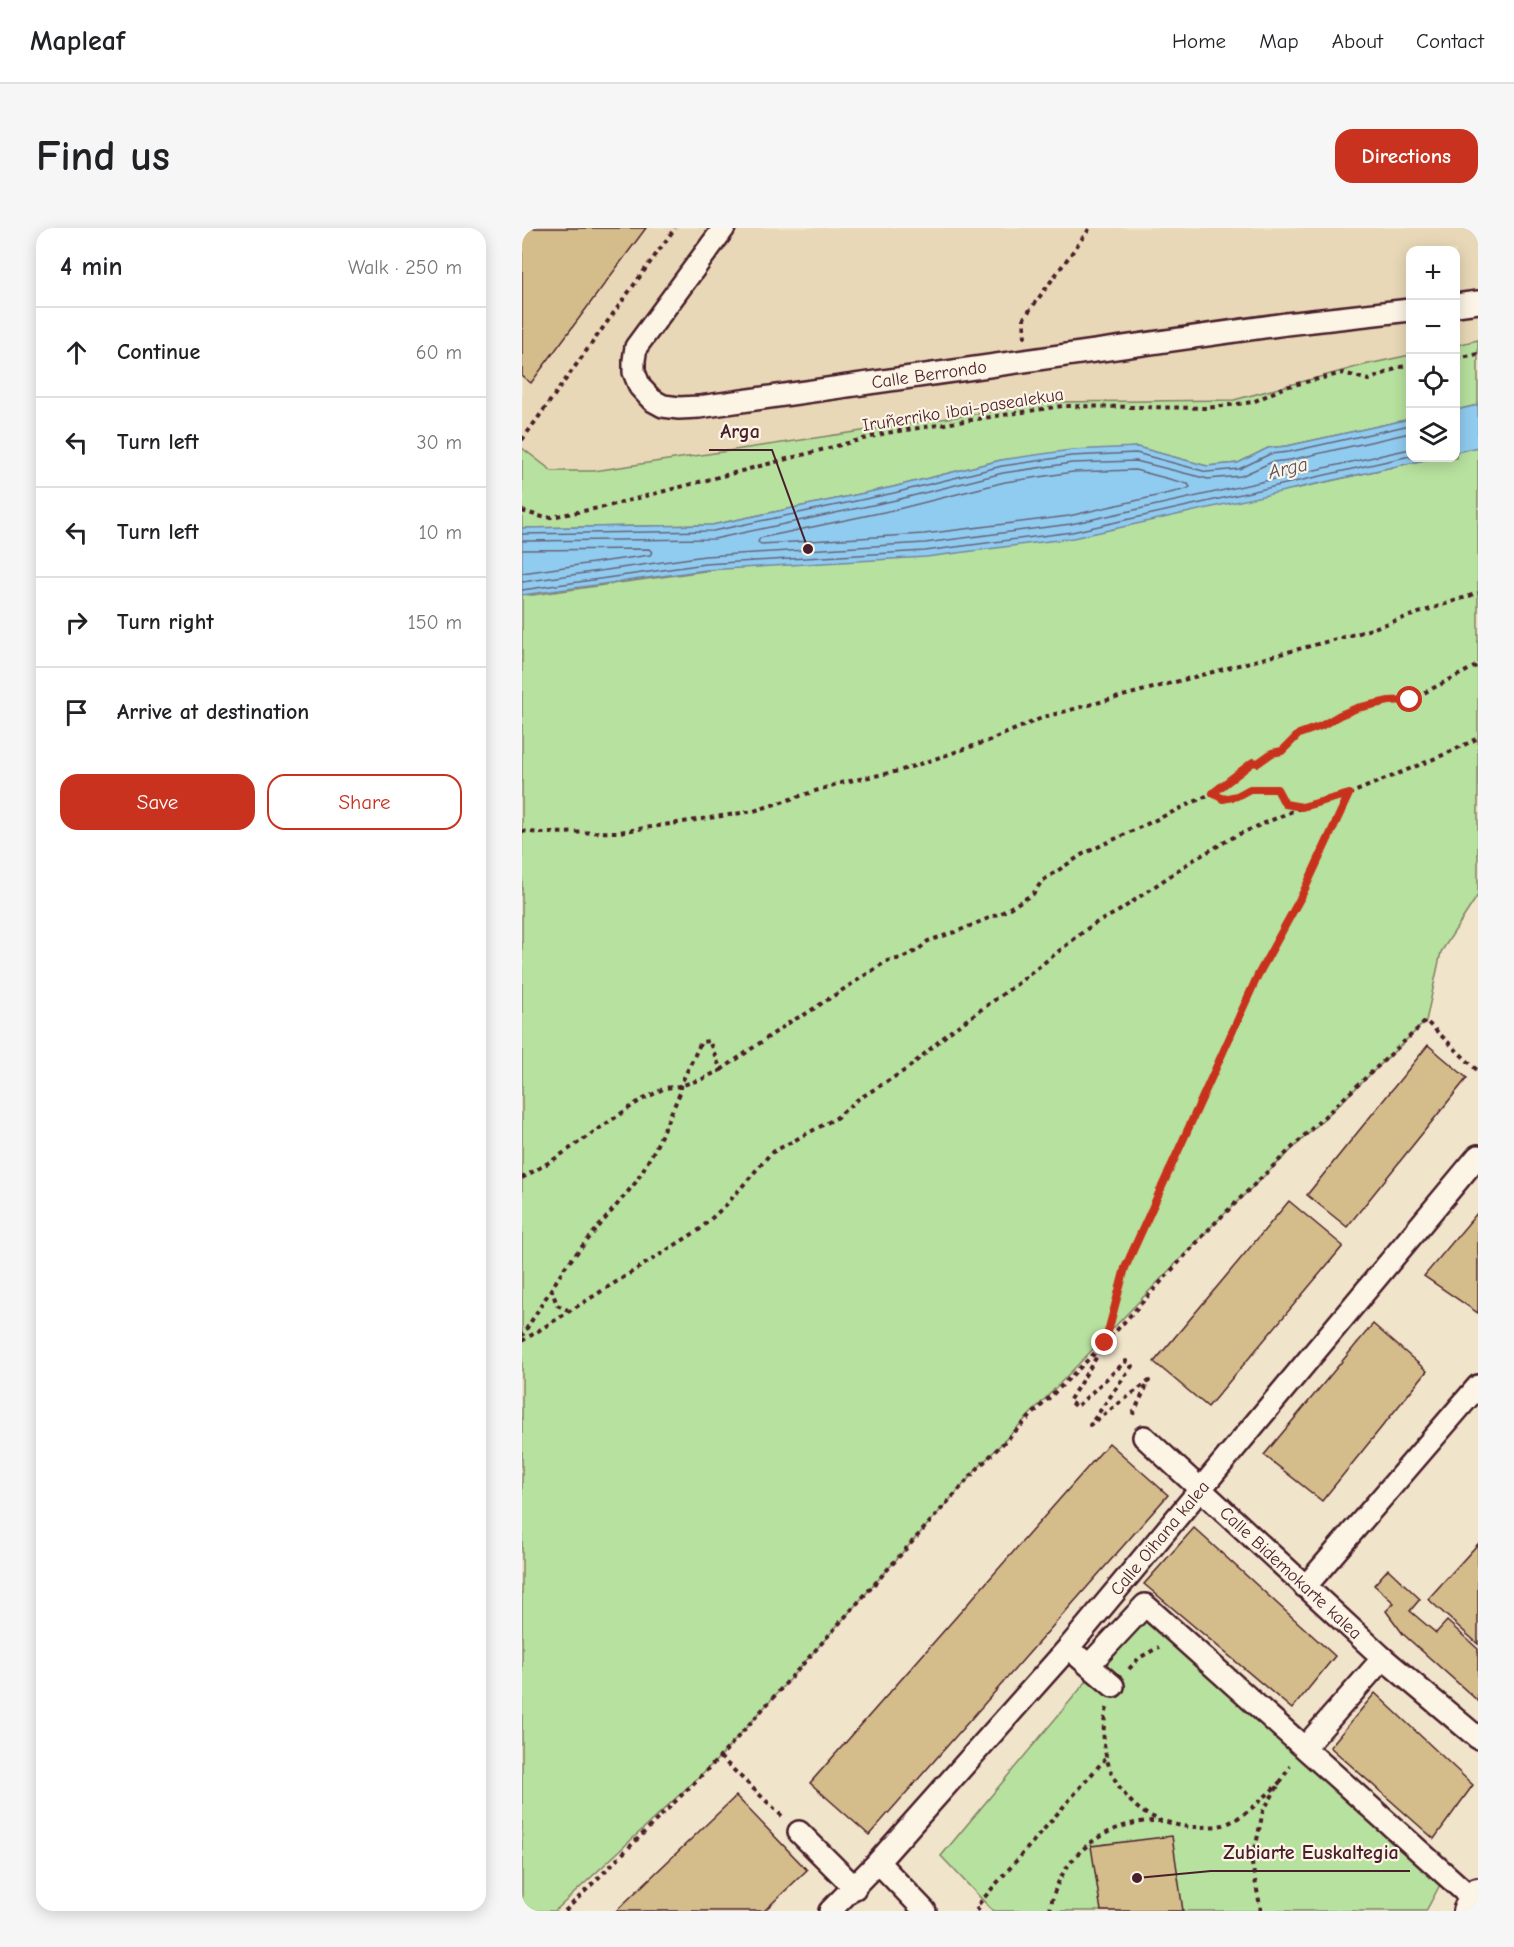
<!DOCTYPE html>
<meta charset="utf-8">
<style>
body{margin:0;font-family:"Comic Neue",sans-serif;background:#f6f6f6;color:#202124}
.controls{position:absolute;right:18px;top:18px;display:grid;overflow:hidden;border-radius:12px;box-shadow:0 3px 15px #0003}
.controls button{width:54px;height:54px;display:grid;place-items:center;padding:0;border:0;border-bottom:2px solid #e0e0e0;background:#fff;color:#202124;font:30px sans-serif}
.stop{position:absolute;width:18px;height:18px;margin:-14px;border:4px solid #c8321e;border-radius:50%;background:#fff}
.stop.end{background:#c8321e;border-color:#fff;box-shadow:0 2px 6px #0008}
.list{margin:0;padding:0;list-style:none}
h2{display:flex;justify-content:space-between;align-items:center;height:78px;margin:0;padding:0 24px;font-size:26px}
h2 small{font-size:20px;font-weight:400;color:#757577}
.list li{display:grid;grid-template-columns:39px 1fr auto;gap:18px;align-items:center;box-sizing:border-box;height:90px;padding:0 24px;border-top:2px solid #e0e0e0}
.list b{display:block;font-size:22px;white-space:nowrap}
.list em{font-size:20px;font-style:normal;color:#757577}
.actions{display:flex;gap:12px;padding:18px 24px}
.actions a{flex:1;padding:14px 0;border:2px solid #c8321e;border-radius:18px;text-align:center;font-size:21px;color:#c8321e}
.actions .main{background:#c8321e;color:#fff}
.icon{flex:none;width:33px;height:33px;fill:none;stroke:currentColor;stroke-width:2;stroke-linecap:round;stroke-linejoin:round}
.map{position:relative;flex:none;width:956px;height:1683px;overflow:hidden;border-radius:18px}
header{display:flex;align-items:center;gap:36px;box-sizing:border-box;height:84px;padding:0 30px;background:#fff;border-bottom:2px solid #e0e0e0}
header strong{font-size:28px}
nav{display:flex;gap:33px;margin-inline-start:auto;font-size:21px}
.intro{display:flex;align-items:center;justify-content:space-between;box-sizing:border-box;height:144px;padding:0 36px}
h1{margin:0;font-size:42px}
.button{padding:15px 27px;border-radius:18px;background:#c8321e;color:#fff;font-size:21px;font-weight:700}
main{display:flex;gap:36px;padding:0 36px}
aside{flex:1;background:#fff;border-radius:18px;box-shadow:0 3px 15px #0003}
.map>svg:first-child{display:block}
</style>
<header>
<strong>Mapleaf</strong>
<nav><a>Home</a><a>Map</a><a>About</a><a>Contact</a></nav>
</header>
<div class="intro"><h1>Find us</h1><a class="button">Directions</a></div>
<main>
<aside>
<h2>4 min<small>Walk · 250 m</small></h2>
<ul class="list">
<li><svg class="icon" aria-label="ahead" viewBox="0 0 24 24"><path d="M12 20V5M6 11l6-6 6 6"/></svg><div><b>Continue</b></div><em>60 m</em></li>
<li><svg class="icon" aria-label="left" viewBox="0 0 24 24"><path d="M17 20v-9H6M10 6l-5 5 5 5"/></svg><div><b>Turn left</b></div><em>30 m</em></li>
<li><svg class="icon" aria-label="left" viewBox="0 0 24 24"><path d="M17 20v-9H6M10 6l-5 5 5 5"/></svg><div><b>Turn left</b></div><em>10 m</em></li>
<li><svg class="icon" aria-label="right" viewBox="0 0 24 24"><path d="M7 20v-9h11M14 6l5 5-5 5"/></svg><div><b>Turn right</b></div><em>150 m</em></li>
<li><svg class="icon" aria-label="arrive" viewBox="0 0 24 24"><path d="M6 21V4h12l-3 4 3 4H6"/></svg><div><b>Arrive at destination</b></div></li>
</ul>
<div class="actions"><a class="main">Save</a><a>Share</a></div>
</aside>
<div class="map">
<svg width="956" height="1683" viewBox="0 0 956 1683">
<rect width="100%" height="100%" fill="#f0e4ca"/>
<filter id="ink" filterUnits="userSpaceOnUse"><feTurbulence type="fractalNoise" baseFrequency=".0167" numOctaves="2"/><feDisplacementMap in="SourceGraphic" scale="12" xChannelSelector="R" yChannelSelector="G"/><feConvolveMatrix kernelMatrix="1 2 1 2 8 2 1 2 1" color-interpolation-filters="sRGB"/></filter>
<g filter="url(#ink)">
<!-- built -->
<path fill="#e8d8b7" d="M0,0H956V112L934,117V22H888V127L842,137L712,172L533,174L72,243H30L0,220Z"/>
<!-- green -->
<g fill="#b7e19e" stroke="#808064" stroke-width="1.5">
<path d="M956,112V177L934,182V117Z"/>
<path d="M888,127V191L765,218L746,220L716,235L685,238L615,219L479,232L371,259L190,297L0,300V220L30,243H72L533,174L712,172L842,137Z"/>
<path d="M956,219V667L919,724L904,793L690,998L457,1239L198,1529L33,1683H0V366L10,367L777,260L911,230H934V224Z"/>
<path d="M618,1389L920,1653L904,1683H471L419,1628Z"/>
</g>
<!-- water -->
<g fill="#90ccf0" stroke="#7487a1" stroke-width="1.5">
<path d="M956,177V219L934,224V182Z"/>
<path d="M888,191V230H911L551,310L404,329L184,342L0,367V300L190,297L371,259L479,232L549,222L615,219L685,238L716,235L746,220L765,218Z"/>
</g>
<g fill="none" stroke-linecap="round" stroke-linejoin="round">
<!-- shore -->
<g stroke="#66647a" stroke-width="1.5">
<path d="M613,242L666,256L668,259L665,261L547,288L402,306L239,316L236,314L238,310L376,281L483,254L551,244Z"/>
<path d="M0,306L191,303L372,265L480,238L549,228L614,225L685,244L717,241L748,226L767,224L888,197"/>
<path d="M0,313L192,311L374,272L481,245L550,235L614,233L686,251L719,248L750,234L768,232L888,205"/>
<path d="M0,322L127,321L130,324L128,327L0,345"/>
<path d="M0,354L183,328L403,315L549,296L888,221"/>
<path d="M0,362L183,336L403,323L550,304L888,228"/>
</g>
</g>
<!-- building -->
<g fill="#d4bc8b" stroke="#4a1f2b" stroke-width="1.5">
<path d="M0,0H124L9,155L0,148Z"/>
<path d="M906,817L945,850L825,999L785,967Z"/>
<path d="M767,973L821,1018L686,1179L632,1134Z"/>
<path d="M956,984V1085L902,1048Z"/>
<path d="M851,1096L905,1143L800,1273L742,1227Z"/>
<path d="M587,1215L646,1267L347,1607L288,1555Z"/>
<path d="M672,1300L813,1428L770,1481L622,1356Z"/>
<path d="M956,1316V1416L906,1371Z"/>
<path d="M866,1341L898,1371L888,1383L914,1405L925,1393L956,1421V1473L881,1406L864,1383L872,1375L852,1357Z"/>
<path d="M853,1465L951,1557L912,1611L808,1519Z"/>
<path d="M214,1568L285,1642L242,1683H94Z"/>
<path d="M650,1608L661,1683H579L569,1618Z"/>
</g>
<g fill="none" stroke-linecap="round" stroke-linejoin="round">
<defs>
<g id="street">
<path id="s1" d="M202,0L114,119L112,132V144L118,159L130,172L141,178L157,180L177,179L764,96L888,82"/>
<path d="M934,77L956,74"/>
<path id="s2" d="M622,1209L861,1430L956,1510"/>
<path d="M783,1359L956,1158"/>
<path d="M557,1429L591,1458"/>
<path d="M567,1437L623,1377L952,1672"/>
<path d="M783,1519L861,1430"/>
<path d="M277,1604L333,1660"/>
<path d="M356,1634L403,1683"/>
<path id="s3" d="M308,1683L356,1634L547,1419L956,928"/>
</g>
<path id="secondary" d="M946,1683L956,1665"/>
</defs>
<!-- street casing -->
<use href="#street" stroke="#4a1f2b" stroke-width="26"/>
<!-- secondary casing -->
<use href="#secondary" stroke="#4a1f2b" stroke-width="34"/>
<!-- path -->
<g stroke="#4a1f2b" stroke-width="4" stroke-dasharray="4.5 4.5" stroke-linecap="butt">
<path d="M503,110L502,90L568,0"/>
<path d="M934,130L956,126"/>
<path d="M0,212L153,0"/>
<path d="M0,283L24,290L82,279L364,205L540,178L685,180L731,174L763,159L821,145L847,152L878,139L888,138"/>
<path d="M691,565L701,571L715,568L728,561H755L763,576L778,578"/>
<path d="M0,603L19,605L97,604L232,583L318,555L377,543L466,513L522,489L837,405L956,365"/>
<path d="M199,842L271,792L282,787L365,733L380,730L396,722L406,713L436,703L481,684L511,666L520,653L561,626L691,565L731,534L736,535L750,525L760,523L777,506L799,498L818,487L835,480L867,473L888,472L956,437"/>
<path d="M0,950L31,932L116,874L143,860L158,858L180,851L199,842L187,813L179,814L158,858V865L133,921L114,954L43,1039L0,1108"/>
<path d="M29,1060L35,1077L46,1082"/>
<path d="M0,1113L177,1002L205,976L249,925L314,890L335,872L385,841L429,803L495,756L570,697L597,683L668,634L715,607L780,579L827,566L926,525L956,510"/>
<path d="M584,1113L603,1040L736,747L780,667L827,566"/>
<path d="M579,1122L547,1173L554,1179L604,1133L610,1138L568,1197L627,1153L610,1188"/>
<path d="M607,1441L617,1430L637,1419"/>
<path d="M585,1480C575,1517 587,1556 617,1581C623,1586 631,1589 638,1592"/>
<path d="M198,1529L260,1588"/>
<path d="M43,1683L198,1529L457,1239L583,1115L690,998L787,903L904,793L956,843"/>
<path d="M457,1683L454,1679L583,1531"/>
<path d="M528,1683C535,1630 584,1591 638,1593C645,1593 653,1597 660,1598C669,1600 692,1599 701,1597C721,1591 745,1567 759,1553"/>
<path d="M739,1683L730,1636L741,1583L768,1538"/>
</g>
<!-- street -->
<use href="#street" stroke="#fcf5e5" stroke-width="21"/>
<!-- secondary -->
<use href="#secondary" stroke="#fcf5e5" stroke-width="30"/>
</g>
</g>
<g fill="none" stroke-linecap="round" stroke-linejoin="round" filter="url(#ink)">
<!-- route -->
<path stroke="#c8321e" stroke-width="8" d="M583,1115L603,1040L736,747L780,667L827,566L780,579L763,576L755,561H728L715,568L701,571L691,565L731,534L736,535L750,525L760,523L777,506L799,498L818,487L835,480L867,473L888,472"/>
</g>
<g text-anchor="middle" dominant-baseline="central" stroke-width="4.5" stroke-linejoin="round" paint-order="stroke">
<!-- street labels -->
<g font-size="18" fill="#4a1f2b" stroke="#fcf5e5">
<text stroke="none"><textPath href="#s1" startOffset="488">Calle Berrondo</textPath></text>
<text transform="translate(441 182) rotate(-9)">Iruñerriko ibai-pasealekua</text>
<text stroke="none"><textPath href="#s3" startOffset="498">Calle Oihana kalea</textPath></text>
<text stroke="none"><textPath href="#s2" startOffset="200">Calle Bidemokarte kalea</textPath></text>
</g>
<!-- water labels -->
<g font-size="20" font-style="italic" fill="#5f5366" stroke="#fcf5e5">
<text transform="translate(766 240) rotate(-13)">Arga</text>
</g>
</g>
<!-- callouts -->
<path fill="none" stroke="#4a1f2b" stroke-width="2" d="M286 321L250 222H187M615 1650L689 1643H888"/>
<g fill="#4a1f2b" stroke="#fcf5e5" stroke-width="2">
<circle cx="286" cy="321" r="6"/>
<circle cx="615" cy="1650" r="6"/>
</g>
<g font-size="20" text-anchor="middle" font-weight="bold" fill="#4a1f2b" stroke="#fcf5e5" stroke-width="4.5" stroke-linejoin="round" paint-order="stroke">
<text x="218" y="210">Arga</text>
<text x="789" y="1631">Zubiarte Euskaltegia</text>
</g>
</svg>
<div class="controls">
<button>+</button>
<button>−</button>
<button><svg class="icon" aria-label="locate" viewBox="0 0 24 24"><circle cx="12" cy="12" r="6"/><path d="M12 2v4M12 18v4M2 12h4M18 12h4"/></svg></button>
<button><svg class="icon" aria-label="layers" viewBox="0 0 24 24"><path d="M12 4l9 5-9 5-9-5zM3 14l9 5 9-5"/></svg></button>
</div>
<div class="stop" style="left:888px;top:472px"></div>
<div class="stop end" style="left:583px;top:1115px"></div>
</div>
</main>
